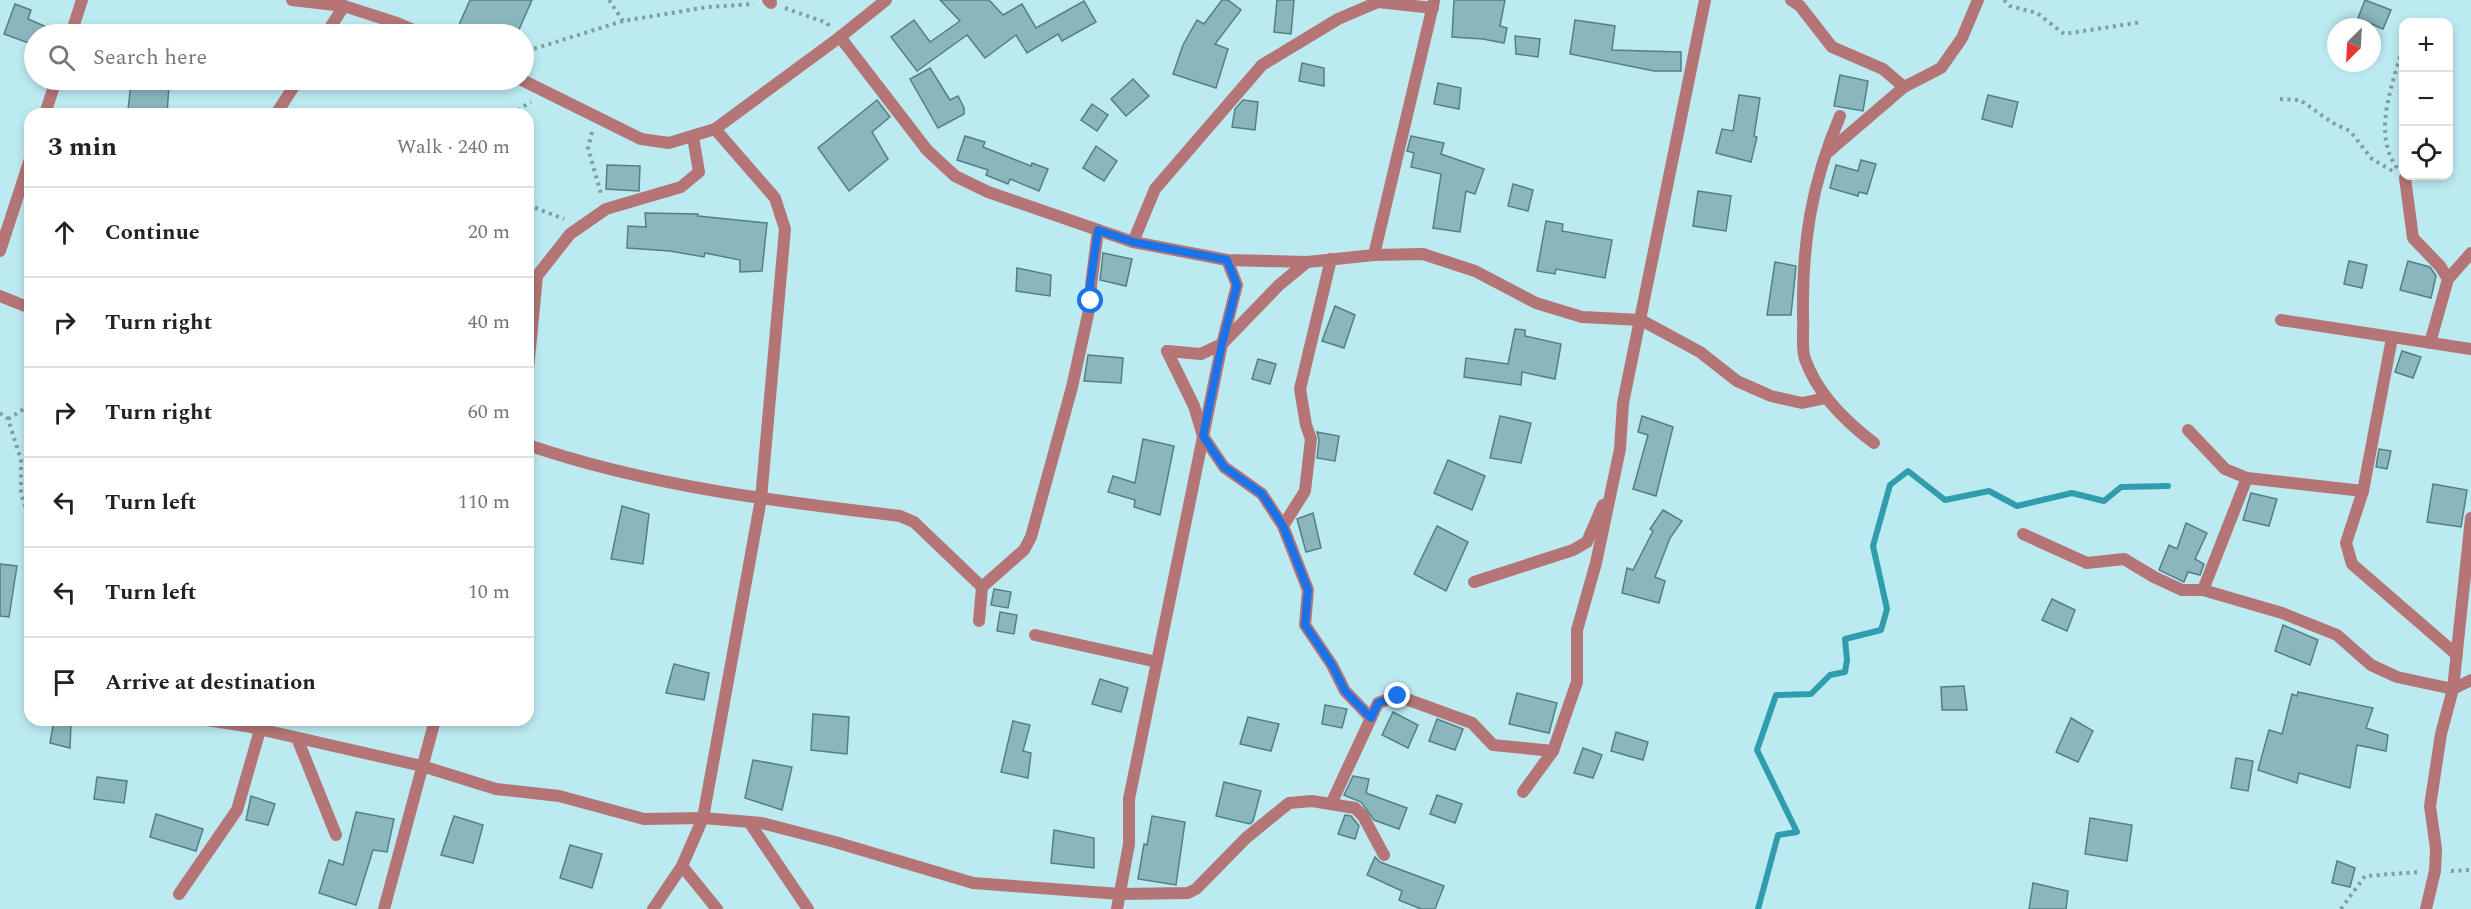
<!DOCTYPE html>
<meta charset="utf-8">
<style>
body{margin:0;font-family:Spectral,serif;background:#f2f2f2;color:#222}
.controls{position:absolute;right:18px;top:18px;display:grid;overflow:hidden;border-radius:12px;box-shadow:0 3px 9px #0003}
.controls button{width:54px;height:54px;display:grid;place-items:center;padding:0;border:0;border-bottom:2px solid #e0e0e0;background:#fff;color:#222;font:30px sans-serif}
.compass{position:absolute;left:2327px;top:18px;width:54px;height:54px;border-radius:50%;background:#fff;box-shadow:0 3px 9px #0003;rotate:204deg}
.stop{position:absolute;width:18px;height:18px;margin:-14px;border:4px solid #1a73e8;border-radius:50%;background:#fff}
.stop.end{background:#1a73e8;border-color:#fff;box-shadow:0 2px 6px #0008}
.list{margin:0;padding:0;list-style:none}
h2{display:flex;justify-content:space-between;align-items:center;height:78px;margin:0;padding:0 24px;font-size:26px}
h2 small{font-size:20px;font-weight:400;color:#767676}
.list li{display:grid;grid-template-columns:39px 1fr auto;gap:18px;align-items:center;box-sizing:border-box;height:90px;padding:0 24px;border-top:2px solid #e0e0e0}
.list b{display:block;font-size:22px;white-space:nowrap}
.list em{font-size:20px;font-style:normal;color:#767676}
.icon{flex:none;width:33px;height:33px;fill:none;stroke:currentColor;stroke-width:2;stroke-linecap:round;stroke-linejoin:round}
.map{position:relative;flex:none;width:2471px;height:909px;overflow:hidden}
.search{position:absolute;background:#fff;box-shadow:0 3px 9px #0003;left:24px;top:24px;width:510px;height:66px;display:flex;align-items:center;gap:15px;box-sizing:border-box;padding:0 21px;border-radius:33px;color:#767676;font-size:22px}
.panel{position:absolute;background:#fff;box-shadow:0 3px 9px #0003;left:24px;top:108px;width:510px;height:618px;border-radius:18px}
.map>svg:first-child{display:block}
</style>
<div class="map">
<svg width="2471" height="909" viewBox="0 0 2471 909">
<rect width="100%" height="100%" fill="#bceaf1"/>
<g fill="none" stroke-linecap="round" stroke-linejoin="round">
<!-- stream -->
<path stroke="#2f9dab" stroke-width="6" d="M1758,909L1778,835L1797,832L1757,750L1776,695L1811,694L1830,675L1845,672L1847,660L1845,639L1881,630L1887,609L1873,546L1890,485L1908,471L1945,500L1989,491L2017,506L2072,493L2104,501L2121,487L2168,486"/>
</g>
<!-- building -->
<g fill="#8ab6bd" stroke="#547f85" stroke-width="1.5">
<path d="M470,0H532L517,34H455Z"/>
<path d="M940,0H989L1003,15L1022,4L1036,28L1084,1L1096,22L1062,41L1058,34L1027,53L1016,35L985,58L967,35L917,71L891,37L914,20L930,42L960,21Z"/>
<path d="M1222,0H1228L1241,10L1215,44L1228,49L1216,88L1173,74L1183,45L1197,20L1204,24Z"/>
<path d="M1277,0H1294L1291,34L1274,32Z"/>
<path d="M1454,0H1505L1500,26L1507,28L1504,43L1483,39L1452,37Z"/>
<path d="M2365,0L2391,10L2383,29L2358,18Z"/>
<path d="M15,4L31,10L28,19L63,34H34V45L4,34Z"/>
<path d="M1575,20L1615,26L1612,50L1681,52V71H1654L1570,54Z"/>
<path d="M1515,36L1540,39L1538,57L1516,54Z"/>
<path d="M1302,63L1324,68V86L1299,81Z"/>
<path d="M930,68L950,100L958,96L964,108V114L938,128L910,79Z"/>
<path d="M1840,75L1868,81L1863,111L1834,106Z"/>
<path d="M1133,79L1149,96L1126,116L1111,99Z"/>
<path d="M131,82L169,86L167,114H138L139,111L128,110Z"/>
<path d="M1438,83L1461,88L1459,109L1434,104Z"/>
<path d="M1739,95L1760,98L1754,136L1757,137L1751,162L1716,153L1722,129L1733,131Z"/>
<path d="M1988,95L2018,102L2012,127L1982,119Z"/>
<path d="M877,100L890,117L872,132L888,159L849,191L818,148Z"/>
<path d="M1243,100L1258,102L1255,130L1232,127L1235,109Z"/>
<path d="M1092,104L1108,115L1097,131L1081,120Z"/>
<path d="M965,136L985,142L983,147L1031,166L1032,163L1048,169L1039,191L1010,179L1008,184L986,175L988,170L957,160Z"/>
<path d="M1411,136L1444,143L1441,154L1484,169L1475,194L1466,191L1460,232L1433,228L1441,174L1411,167L1414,153L1407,151Z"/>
<path d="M1096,146L1117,161L1104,181L1083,168Z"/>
<path d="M1861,160L1876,164L1867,194L1859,192L1858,196L1830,188L1836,165L1858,171Z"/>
<path d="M607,165L640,166L639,191L606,189Z"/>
<path d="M1513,184L1533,190L1528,211L1508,206Z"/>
<path d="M1698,191L1731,196L1726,231L1693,226Z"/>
<path d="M645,213L698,214V216L767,223L762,271L740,272V260L705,253L704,257L670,251L627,248L628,226L646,227Z"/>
<path d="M1546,221L1563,224L1562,231L1612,240L1605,278L1556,269L1555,274L1537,271Z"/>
<path d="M1103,253L1132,259L1126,286L1100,280Z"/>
<path d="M2349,261L2367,265L2362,288L2344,284Z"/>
<path d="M2408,261L2430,267L2436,276L2431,298L2400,290Z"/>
<path d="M1775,262L1796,266L1791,315H1767Z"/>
<path d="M1017,268L1051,275L1050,296L1016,291Z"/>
<path d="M1335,306L1355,315L1344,348L1322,341Z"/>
<path d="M1515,329L1525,330V336L1561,344L1555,379L1522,372L1521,385L1464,377L1466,358L1508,364Z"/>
<path d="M2402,351L2421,357L2413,378L2395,372Z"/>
<path d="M1088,355L1123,358L1121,383L1084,381Z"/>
<path d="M1258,359L1276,364L1270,384L1252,379Z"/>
<path d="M1500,416L1531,423L1521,463L1490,458Z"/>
<path d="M1642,416L1673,427L1656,496L1633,489L1648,435L1638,432Z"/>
<path d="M1317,432L1339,436L1335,461L1317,458L1319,440Z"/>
<path d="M1143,439L1174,446L1160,515L1134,507L1135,500L1108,492L1113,476L1135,483Z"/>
<path d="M2379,449L2391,451L2387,469L2376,467Z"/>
<path d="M1448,460L1485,476L1472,510L1434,493Z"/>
<path d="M2433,484L2467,490L2461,527L2427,522Z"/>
<path d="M2251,493L2277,499L2269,526L2243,520Z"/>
<path d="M622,506L649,514L643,564L611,559Z"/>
<path d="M1663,510L1682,521L1670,538L1655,577L1665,581L1659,603L1622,593L1627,568L1633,570L1653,531L1650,529Z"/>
<path d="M1313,513L1321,548L1306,552L1297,519Z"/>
<path d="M2186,523L2207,533L2195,559L2204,564L2200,575L2188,572L2184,582L2159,570L2169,545L2177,549Z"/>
<path d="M1437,526L1468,542L1446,591L1414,574Z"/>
<path d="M0,564L17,566L9,617L0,616Z"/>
<path d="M994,589L1011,592L1008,608L991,605Z"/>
<path d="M2052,599L2075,610L2067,631L2042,620Z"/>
<path d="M1000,612L1017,615L1014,634L997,631Z"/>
<path d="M2283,625L2318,640L2310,665L2275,651Z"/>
<path d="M674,664L709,673L704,700L666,693Z"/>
<path d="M1100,679L1128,688L1121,712L1092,704Z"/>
<path d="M1964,686L1967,710H1942L1941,687Z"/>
<path d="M2298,692L2373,708L2366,728L2388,735L2386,751L2357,745L2350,788L2299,773L2297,783L2258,770L2269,730L2282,734L2292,694L2297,696Z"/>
<path d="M1517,693L1557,703L1549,733L1509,724Z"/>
<path d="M1325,705L1347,709L1342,728L1322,724Z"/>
<path d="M1393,712L1418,725L1408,748L1382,735Z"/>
<path d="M813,714L849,717L847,754L811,750Z"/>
<path d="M1248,717L1279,724L1271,751L1240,744Z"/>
<path d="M2071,718L2093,731L2078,762L2056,752Z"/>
<path d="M1437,719L1463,729L1455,750L1429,741Z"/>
<path d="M54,720L71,724L70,748L50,743Z"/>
<path d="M1013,721L1030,725L1023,751L1031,753L1028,778L1001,772Z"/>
<path d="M1616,732L1648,742L1643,760L1611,751Z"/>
<path d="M1583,748L1602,755L1593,778L1574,773Z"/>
<path d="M2236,758L2253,761L2248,791L2231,788Z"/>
<path d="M753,760L792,767L782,810L745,798Z"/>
<path d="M1353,776L1369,779L1366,793L1407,808L1399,829L1374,820L1361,802L1344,795Z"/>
<path d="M97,777L127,781L124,803L94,799Z"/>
<path d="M1224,782L1261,791L1253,821L1250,824L1216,816Z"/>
<path d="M1437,795L1462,804L1455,823L1430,814Z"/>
<path d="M251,796L275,804L268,825L246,820Z"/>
<path d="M356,812L394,819L387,852L373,850L356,905L319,893L329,860L343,865Z"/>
<path d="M156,814L203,829L196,851L150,837Z"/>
<path d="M1345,815L1351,816L1359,826L1355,839L1338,834Z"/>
<path d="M454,816L483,825L473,863L441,855Z"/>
<path d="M1152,816L1185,822L1176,885L1138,879L1144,844L1147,845Z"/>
<path d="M2090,818L2132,825L2127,861L2085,854Z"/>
<path d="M1054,830L1094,838V868L1051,863Z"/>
<path d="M570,845L602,854L592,888L560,878Z"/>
<path d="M1375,857L1380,862L1444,886L1435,909H1421L1399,900L1402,891L1367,875Z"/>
<path d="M2337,861L2355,868L2350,887L2332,883Z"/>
<path d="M2033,883L2068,891L2066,909H2029Z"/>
</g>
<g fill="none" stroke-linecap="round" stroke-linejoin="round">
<!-- path -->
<g stroke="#7c9fa5" stroke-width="4" stroke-dasharray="3 4.5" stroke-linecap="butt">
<path d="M609,0L623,21"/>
<path d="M2004,0L2010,6L2037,13L2064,34L2142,22"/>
<path d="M785,8L827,23L830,27"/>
<path d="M527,51L623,21L708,7L754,4"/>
<path d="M2280,99L2300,100L2333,123L2350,131L2372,159L2394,172"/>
<path d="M511,114L531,102"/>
<path d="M592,132L588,148L601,194"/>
<path d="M2397,168C2371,132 2394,82 2404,42"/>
<path d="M528,205L564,219"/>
<path d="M0,413L8,419L21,460V493L30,522"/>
<path d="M8,419L30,405"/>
<path d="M2451,871L2471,870"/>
<path d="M2341,909L2365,876L2419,872"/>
</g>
<!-- minor -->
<g stroke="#b57576" stroke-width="12">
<path d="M768,0L771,3"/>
<path d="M1791,0L1800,6L1832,47L1883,69L1904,87"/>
<path d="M71,34L82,0"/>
<path d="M326,34L344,6"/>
<path d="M840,37L927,150L955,176L988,192L1133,242L1227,260L1307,262L1374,255L1423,254L1475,271L1536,303L1582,317L1641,320L1700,352L1737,381L1771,396L1802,403L1826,398"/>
<path d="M45,114L56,80"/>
<path d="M276,114L298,80"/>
<path d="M1840,116C1811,185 1802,243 1803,318C1804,330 1801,347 1805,359C1817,393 1846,422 1874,443"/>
<path d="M1827,153L1904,87L1941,68L1962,38L1978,0"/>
<path d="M2405,178L2413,238L2440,266L2448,279"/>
<path d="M1133,242L1155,189L1262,65L1338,19L1378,2L1433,8"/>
<path d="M0,251L30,159"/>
<path d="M1374,255L1434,1"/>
<path d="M0,296L30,308"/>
<path d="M2281,320L2471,349"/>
<path d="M2392,338L2363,491L2346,543L2352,564L2457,655"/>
<path d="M2430,343L2448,279L2471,253"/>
<path d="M1167,351L1194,406L1203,436L1224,467L1262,494L1283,526L1308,590L1305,625L1332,665L1345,691L1371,718"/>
<path d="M1167,351L1201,354L1222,344L1279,285L1307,262"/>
<path d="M528,369L537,276L570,234L606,209L681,187L699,172L693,137"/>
<path d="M2188,430L2225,469L2247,478L2363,491"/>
<path d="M528,445C648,486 774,501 900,516L914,522L982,587L979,621"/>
<path d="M1283,526L1305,491L1311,439L1306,425L1300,389L1331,259"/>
<path d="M2023,534L2087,563L2124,559L2154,577L2182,590H2203L2282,613L2337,635L2371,665L2397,677L2453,689L2471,518"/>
<path d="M1474,582L1573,550L1587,542L1603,505"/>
<path d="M982,587L1024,550L1031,537L1072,387L1091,301V285L1098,230"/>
<path d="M2203,590L2247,478"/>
<path d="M1035,635L1157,662"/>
<path d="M207,720L246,726L422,766L496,789L559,796L644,819L703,818L762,823L835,842L973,883L1120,894L1188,893L1196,889L1246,838L1289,803L1312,801L1355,808L1363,816L1384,855"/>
<path d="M297,738L336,835"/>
<path d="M1523,792L1553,751L1577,682V630L1596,563L1620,449L1623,403L1705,0"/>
<path d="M1331,804L1378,703L1398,696L1472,723L1493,745L1553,751"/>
<path d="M749,822L808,909"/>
<path d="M682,866L717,909"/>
<path d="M179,894L237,810L260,730"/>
<path d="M384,909L435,720"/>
<path d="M653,909L682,866L703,818L761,499L785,229L775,198L715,129"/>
<path d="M1117,909L1129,844V799L1222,344L1237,285L1227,260"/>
<path d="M2426,909L2435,871L2436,849L2430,806L2441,734L2453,689L2471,680"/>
</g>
<!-- tertiary -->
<g stroke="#b57576" stroke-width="12">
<path d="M292,0L344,6L397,23L423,34"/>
<path d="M522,80L641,139L669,143L715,129L840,37L886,0"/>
</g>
</g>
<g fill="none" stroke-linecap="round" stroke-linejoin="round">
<!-- route -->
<path stroke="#1a73e8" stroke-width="8" d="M1091,301L1090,285L1098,230L1133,242L1227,260L1237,285L1222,344L1203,436L1224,467L1262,494L1283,526L1308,590L1305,625L1332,665L1345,691L1371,718L1378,703L1398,696"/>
</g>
</svg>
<div class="controls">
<button>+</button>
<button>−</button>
<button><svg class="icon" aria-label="locate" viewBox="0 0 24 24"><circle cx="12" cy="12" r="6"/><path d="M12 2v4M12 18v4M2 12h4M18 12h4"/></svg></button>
</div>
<svg class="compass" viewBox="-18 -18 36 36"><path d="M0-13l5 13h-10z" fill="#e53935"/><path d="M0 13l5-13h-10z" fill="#767676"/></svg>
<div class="stop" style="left:1091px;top:301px"></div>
<div class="stop end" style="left:1398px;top:696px"></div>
<div class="search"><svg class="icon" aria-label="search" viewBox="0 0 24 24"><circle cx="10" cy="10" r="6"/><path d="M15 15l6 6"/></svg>Search here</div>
<section class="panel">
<h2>3 min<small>Walk · 240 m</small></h2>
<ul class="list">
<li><svg class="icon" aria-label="ahead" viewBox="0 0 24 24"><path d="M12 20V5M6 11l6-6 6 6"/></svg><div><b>Continue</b></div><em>20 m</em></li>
<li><svg class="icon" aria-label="right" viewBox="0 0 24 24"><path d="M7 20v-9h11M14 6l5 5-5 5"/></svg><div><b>Turn right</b></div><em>40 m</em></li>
<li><svg class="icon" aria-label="right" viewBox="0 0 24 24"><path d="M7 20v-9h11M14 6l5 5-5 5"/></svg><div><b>Turn right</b></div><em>60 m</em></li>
<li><svg class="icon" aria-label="left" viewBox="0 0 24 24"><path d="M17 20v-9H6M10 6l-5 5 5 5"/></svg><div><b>Turn left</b></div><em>110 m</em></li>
<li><svg class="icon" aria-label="left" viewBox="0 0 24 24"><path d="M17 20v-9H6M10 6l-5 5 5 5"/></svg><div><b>Turn left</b></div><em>10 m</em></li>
<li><svg class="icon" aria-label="arrive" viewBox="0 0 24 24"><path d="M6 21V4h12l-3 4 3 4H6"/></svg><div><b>Arrive at destination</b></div></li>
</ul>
</section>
</div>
